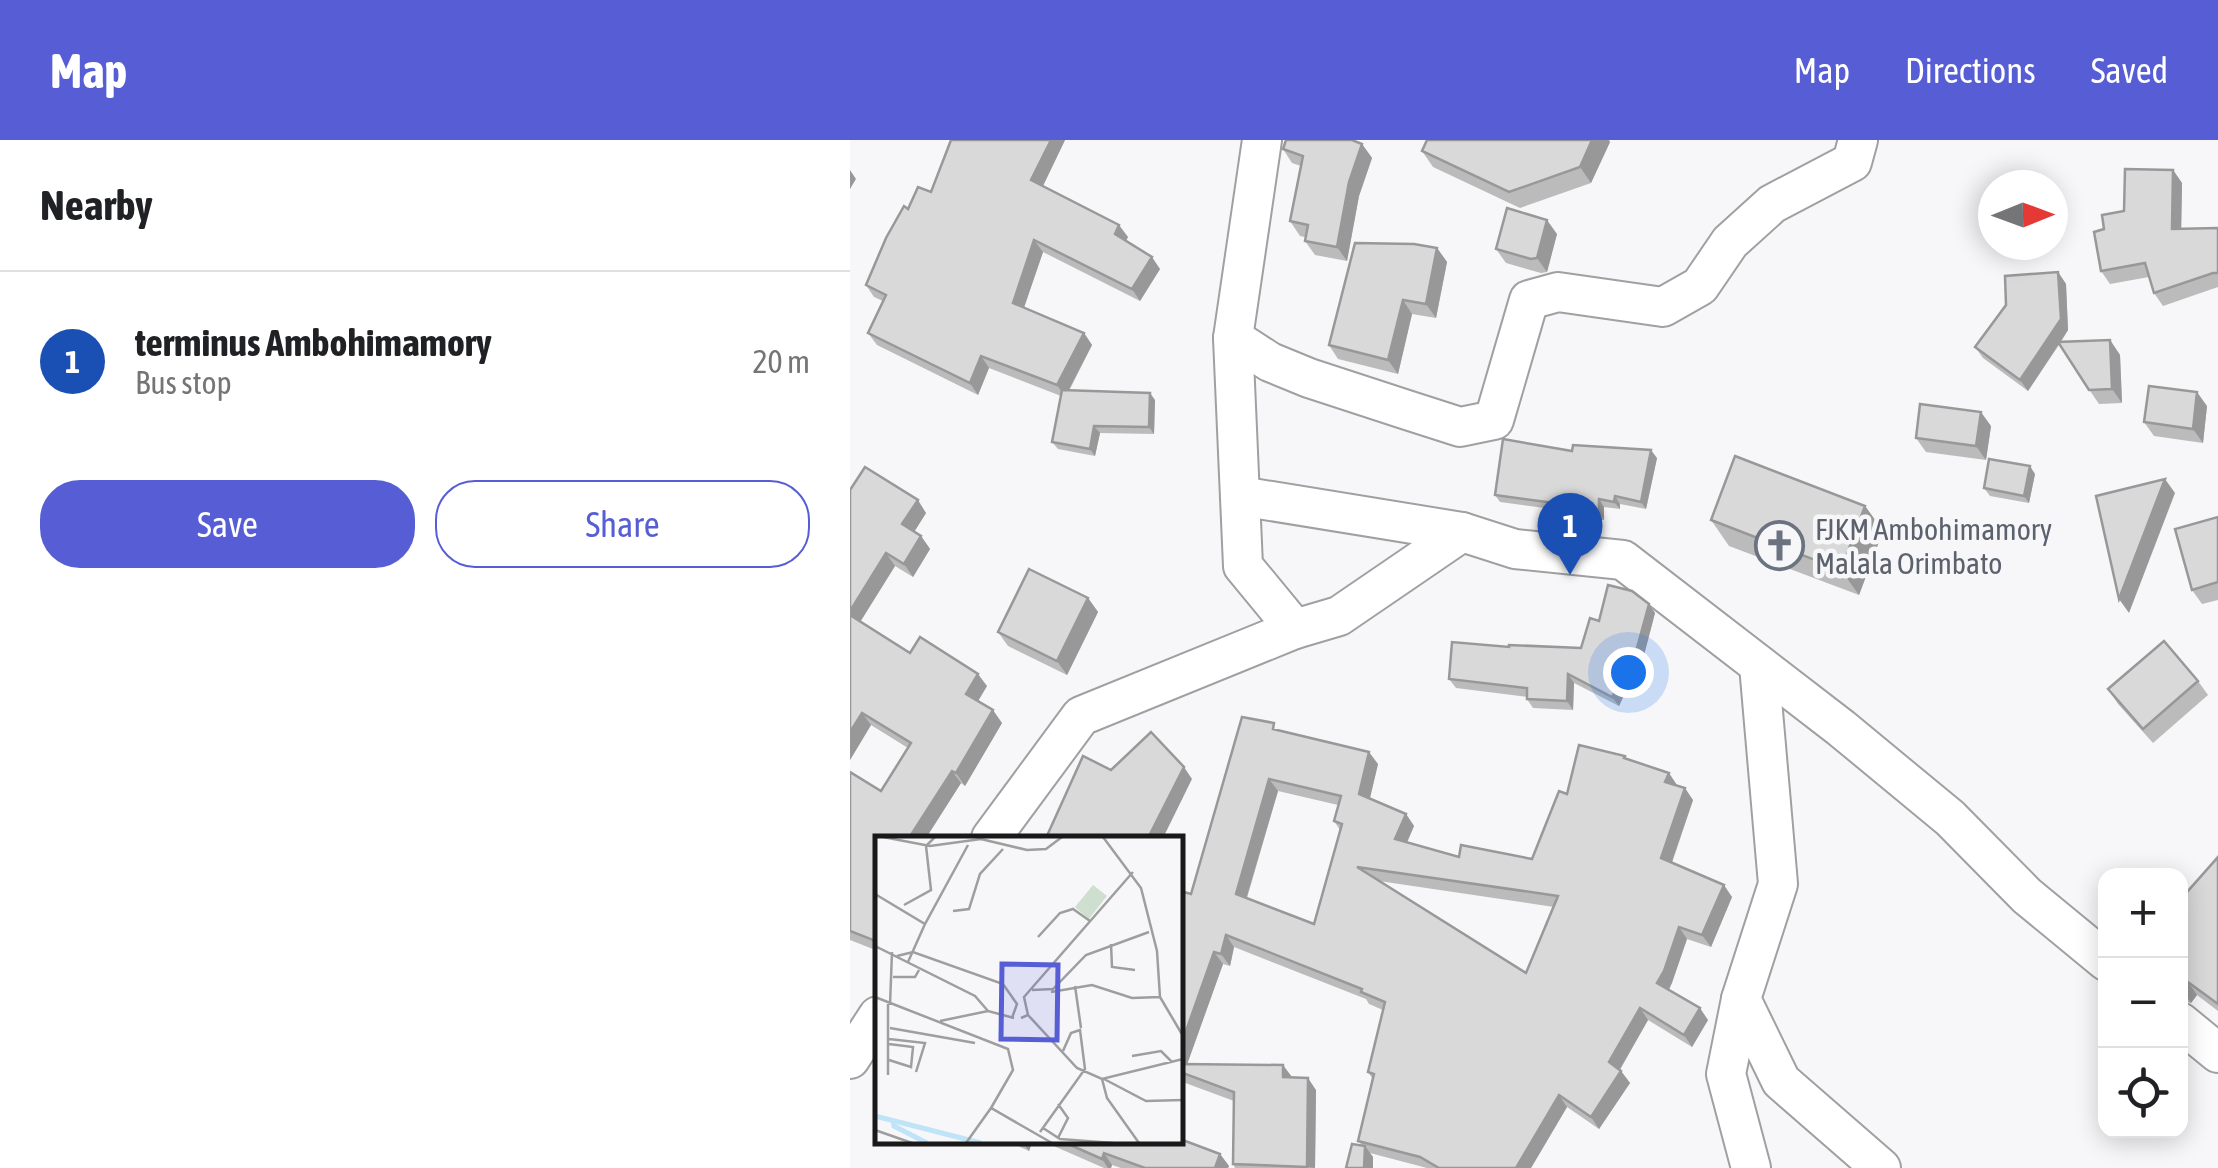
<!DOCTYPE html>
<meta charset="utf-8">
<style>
body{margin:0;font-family:"Asap Condensed",sans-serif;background:#f6f6f6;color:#202124}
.controls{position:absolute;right:30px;bottom:30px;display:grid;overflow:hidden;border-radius:20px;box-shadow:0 5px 25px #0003}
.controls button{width:90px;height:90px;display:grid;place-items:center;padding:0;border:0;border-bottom:2px solid #e0e0e0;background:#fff;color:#202124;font:50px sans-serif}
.compass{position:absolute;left:1128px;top:30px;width:90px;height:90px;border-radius:50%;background:#fff;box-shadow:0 5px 25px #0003;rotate:89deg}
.you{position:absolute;left:778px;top:532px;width:35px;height:35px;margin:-25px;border:8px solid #fff;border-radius:50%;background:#1a73e8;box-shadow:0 0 0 15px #1a73e833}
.badge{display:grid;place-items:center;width:65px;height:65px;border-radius:50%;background:#575ed5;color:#fff;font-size:32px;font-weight:700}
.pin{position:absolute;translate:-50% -82px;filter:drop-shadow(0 2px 5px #0008)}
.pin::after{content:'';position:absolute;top:52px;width:35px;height:30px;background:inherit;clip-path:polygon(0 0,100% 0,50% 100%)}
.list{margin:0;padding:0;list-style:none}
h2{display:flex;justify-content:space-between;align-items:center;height:130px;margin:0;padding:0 40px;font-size:42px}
h2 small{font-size:32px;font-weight:400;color:#757577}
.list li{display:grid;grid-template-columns:65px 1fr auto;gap:30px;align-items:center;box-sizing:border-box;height:180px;padding:0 40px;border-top:2px solid #e0e0e0}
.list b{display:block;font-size:38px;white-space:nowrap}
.list p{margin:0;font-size:32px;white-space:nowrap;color:#757577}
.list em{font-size:32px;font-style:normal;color:#757577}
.actions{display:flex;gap:20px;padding:30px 40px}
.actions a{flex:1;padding:22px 0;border:2px solid #575ed5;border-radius:40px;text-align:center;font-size:35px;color:#575ed5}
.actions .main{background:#575ed5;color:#fff}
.icon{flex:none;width:55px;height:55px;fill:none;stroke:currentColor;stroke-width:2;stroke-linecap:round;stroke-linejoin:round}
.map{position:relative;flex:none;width:1368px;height:1028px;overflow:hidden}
header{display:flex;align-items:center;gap:60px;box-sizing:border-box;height:140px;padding:0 50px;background:#575ed5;color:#fff}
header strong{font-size:48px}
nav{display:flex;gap:55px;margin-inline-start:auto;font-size:35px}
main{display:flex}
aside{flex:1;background:#fff}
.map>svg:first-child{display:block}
</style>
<header>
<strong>Map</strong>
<nav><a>Map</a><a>Directions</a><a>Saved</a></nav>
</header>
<main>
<aside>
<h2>Nearby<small></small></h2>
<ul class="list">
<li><span class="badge" style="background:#1a4fb4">1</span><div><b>terminus Ambohimamory</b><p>Bus stop</p></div><em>20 m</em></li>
</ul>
<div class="actions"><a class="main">Save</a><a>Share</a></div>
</aside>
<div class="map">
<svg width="1368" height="1028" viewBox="0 0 1368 1028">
<rect width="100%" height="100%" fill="#f7f7f9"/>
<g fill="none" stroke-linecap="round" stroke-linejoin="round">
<defs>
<g id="street">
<path d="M412,0L383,198L393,426L445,489L489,476L612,392L665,409L773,420L991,588L1100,678L1177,756L1256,821"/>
<path d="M383,198L420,222L459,238L557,270L610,287L644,280L679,160L708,152L813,167L850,146L880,102L922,64L1002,22L1008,0"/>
<path d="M390,356L612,392"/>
<path d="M909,525L928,744L891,859L931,941L1031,1028"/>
<path d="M141,698L231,576L445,489"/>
<path d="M891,859L876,934L901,1028"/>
<path d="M1330,882L1368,913"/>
<path d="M0,919L28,876"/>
</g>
</defs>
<!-- street casing -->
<use href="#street" stroke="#9fa0a1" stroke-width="42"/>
<!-- street -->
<use href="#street" stroke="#fff" stroke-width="38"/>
</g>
<!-- wall -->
<g fill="#bbb" fill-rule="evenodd">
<path d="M101,0H215L193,46L278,97L276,101L310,129L290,161L193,112L174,168L234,193L242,205L219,251L305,260L304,294L250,293L245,316L208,309L202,302L211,256L139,228L128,255L27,205L18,193L33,161L24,157L16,145L58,69L81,52Z"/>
<path d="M760,2L741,43L670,68L583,27L572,11Z"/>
<path d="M512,4L522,18L509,56L497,121L465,115L455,101V97L450,96L440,81L451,26L442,23L433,9Z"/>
<path d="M1323,30L1332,43L1331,89L1368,88V147L1313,166L1304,153L1299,137L1260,144L1251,131L1254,89L1274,71Z"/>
<path d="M707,94L697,132L691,133L656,123L646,109Z"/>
<path d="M587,108L597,122L586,178L562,174L548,234L488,219L479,205Z"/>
<path d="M1208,132L1216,144L1218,190L1211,202L1260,200L1270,215L1272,263L1249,264L1209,205L1178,251L1133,218L1125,207Z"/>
<path d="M1357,266L1353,303L1304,296L1294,282Z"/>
<path d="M1141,286L1136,320L1076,312L1066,298Z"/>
<path d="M722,311L807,318L796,369L770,364V369L754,367V380L723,378L717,371L650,362L645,355Z"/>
<path d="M1185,334L1179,363L1140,356L1134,348Z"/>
<path d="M0,350L76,373L64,392L71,396L80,409L63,437L45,426L10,482L60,513L137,546L128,561L152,583L115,646L111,643L76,698H28V811L0,800V632L31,651L58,608L21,585L0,620Z"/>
<path d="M1015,366L1033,391L1009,455L879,406L861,380Z"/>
<path d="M1368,377V460L1352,464L1342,450Z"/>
<path d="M238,458L248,472L217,535L158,506L148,492Z"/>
<path d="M799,464L805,473L783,557L775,553L769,566L724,543L723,570L683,568L677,559V557L606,548L599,539L731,508L749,481Z"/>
<path d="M1348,541L1358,555L1303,603L1268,564L1258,549Z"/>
<path d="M429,590L528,624L520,658L556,674L564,686L557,703L609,717L682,719L717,654L777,619L827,645L843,660L822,723L882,757L861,807L837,799L819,850L858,880L842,907L798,880L770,930L780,943L749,989L717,967L681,1028H577L520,1013L523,1017V1028H496L512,1005L508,1001L522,938L518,932L533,870L519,864L516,859L384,807L380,826L373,824L337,924L442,937L466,950L465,1028H385L383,1024L384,961L330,941V751L341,754ZM428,651L488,665L484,681L490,690L464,784L397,758ZM529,741L704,767L676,833Z"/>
<path d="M1368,717V871L1347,855L1341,863L1330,860V760Z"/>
<path d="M155,1000H183L179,1011Z"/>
<path d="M190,1000H330L370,1014L379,1026L378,1028H271L262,1025L261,1028H254Z"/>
</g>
<!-- shaded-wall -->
<g fill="#999899">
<path d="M201,0H215L190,52L181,40Z"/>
<path d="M742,0H759L760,2L741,43L730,27Z"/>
<path d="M512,4L522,18L509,56L497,121L487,107L499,42Z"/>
<path d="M0,30L6,39L0,49Z"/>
<path d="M1323,30L1332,43L1331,102L1322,89Z"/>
<path d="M697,80L707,94L697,132L687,118Z"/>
<path d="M269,85L278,97L273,106L265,94Z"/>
<path d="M184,100L193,112L171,176L163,163Z"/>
<path d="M587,108L597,122L586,178L576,164Z"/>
<path d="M302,117L310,129L290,161L282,149Z"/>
<path d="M1208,132L1216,144L1218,190L1178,251L1170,240Z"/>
<path d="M553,160L562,174L548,234L538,220Z"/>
<path d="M234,193L242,205L215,257L207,245Z"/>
<path d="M1260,200L1270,215L1272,263L1262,249Z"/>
<path d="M131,216L139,228L128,255L120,243Z"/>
<path d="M1347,252L1357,266L1353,303L1343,289Z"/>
<path d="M300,253L305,260L304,294L299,287Z"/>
<path d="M1131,272L1141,286L1136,320L1126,306Z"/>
<path d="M244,286L250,293L245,316L240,309Z"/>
<path d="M801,310L807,318L796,369L791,362Z"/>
<path d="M1180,326L1185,334L1179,363L1174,356Z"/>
<path d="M1315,339L1325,353L1279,473L1269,459Z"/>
<path d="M765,356L770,364V369L764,362Z"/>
<path d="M749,359L754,367V380L749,373Z"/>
<path d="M68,360L76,373L61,397L52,384Z"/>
<path d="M1015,366L1033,391L1009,455L991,430Z"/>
<path d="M71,396L80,409L63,437L54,424Z"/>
<path d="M36,413L45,426L7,487L0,477V471Z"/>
<path d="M238,458L248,472L217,535L207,521Z"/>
<path d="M799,464L805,473L783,557L776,548Z"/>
<path d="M128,534L137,546L125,566L116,554Z"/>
<path d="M718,534L724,543L723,570L717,561Z"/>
<path d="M769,544L775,553L769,566L762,557Z"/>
<path d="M143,570L152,583L115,646L106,633Z"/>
<path d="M12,573L21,585L0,620V592Z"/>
<path d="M519,612L528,624L518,666L509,654Z"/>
<path d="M334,627L342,639L313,698H298Z"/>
<path d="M102,631L111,643L76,698H59Z"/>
<path d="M819,633L827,645L815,642Z"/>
<path d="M419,639L428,651L394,766L386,754Z"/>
<path d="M835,648L843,660L819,730L811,718Z"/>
<path d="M556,674L564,686L553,711L545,699Z"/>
<path d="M874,745L882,757L861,807L852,795Z"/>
<path d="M829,787L837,799L822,843L816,855L807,843Z"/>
<path d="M376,795L384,807L380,826L371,814Z"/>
<path d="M364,812L373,824L334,933L330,931V908Z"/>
<path d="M1338,842L1347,855L1341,863L1331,849Z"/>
<path d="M790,868L798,880L767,934L759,922Z"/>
<path d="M850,868L858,880L842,907L834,895Z"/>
<path d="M433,925L442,937H433Z"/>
<path d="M771,931L780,943L749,989L741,977Z"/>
<path d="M458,938L466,950L465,1028L457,1027Z"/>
<path d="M709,955L717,967L681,1028H666Z"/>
<path d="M171,1000H183L179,1011Z"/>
<path d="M515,1006L523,1017V1028H514Z"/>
<path d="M254,1013L262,1025L261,1028H258L252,1019Z"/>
<path d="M370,1014L379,1026L378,1028H365Z"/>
</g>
<!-- building -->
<g fill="#dad9da" stroke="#999899" stroke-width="2.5" fill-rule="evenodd">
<path d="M101,0H201L181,40L269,85L265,94L302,117L282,149L184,100L163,163L234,193L207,245L131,216L120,243L18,193L36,155L16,145L36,98L54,66L58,69L68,47L81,52Z"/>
<path d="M436,0H502L512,4L499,42L487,107L455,101L458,85L440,81L453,16L433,9Z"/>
<path d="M577,0H742L730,27L659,52L572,11Z"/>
<path d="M1275,29L1323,30L1322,89L1368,88V133H1363L1304,153L1295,123L1251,131L1244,92L1254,89L1252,75L1274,71Z"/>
<path d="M657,68L697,80L687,118L681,119L646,109Z"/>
<path d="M505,103L564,104L587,108L576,164L553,160L538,220L479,205Z"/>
<path d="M1208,132L1211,179L1170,240L1125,207L1156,165L1155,136Z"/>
<path d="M1260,200L1262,249L1239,250L1208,202Z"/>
<path d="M1299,246L1347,252L1343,289L1294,282Z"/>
<path d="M212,250L300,253L299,287L244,286L240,309L202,302Z"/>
<path d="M1070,264L1131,272L1126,306L1066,298Z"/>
<path d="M653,299L722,311L723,305L801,310L791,362L765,356L764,362L749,359V373L718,371L712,364L645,355Z"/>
<path d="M885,316L1015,366L991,430L861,380Z"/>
<path d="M1139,319L1180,326L1174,356L1134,348Z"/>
<path d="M15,327L68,360L52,384L71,396L54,424L36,413L0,471V350Z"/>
<path d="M1315,339L1269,459L1246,356Z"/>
<path d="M1368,377V442L1342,450L1325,389Z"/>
<path d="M179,429L238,458L207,521L148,492Z"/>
<path d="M758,445L782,451L799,464L776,548L769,544L762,557L718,534L717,561L677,559V548L599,539L602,502L659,507V505L731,508L740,478L749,481Z"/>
<path d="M0,475L60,513L70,497L128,534L116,554L143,570L106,633L102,631L59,698H28V802L0,791V632L31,651L61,603L12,573L0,592Z"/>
<path d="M1314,501L1348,541L1293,589L1258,549Z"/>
<path d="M392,577L424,583L423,589L519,612L509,654L556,674L545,699L609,717L611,705L682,719L709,651L717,654L729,605L775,616L774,618L819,633L815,642L835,648L811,718L874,745L852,795L829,787L814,831L807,843L850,868L834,895L790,868L759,922L771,931L741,977L709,955L666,1028H589L570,1017L508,1001L524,934L518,932L535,862L511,852L512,849L376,795L371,814L364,812L330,908V751L341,754ZM419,639L491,656L484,681L492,684L464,784L386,754ZM507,727L708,756L676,833Z"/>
<path d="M301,592L334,627L298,698H196L233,616L261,630Z"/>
<path d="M1368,717V864L1338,842L1330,849V760Z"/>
<path d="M330,924L433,925V937L458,938L457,1027L383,1024L384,952L330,932Z"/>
<path d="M330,999L370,1014L365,1028H295L254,1013L252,1019L209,1000H330Z"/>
<path d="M502,1004L515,1006L514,1028H496Z"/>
</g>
<!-- icons -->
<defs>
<symbol id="church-ring" viewBox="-11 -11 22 22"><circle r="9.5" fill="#f7f7f9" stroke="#6b7280" stroke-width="1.5"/><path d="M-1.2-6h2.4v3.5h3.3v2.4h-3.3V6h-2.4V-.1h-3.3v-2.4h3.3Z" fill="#6b7280"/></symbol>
</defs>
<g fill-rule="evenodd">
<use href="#church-ring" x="902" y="378" width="55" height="55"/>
</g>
<g text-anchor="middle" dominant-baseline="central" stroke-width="9" stroke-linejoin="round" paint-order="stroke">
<!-- worship labels -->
<g font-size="30" fill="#5b616d" stroke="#f7f7f9" text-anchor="start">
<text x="965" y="389">FJKM Ambohimamory<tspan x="965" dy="34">Malala Orimbato</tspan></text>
</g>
</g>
<!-- overview -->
<g transform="translate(25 696)">
<rect width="308" height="308" fill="#f7f7f9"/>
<path d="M218,49L232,60L214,83L200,71Z" fill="#cedfd0"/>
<path fill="none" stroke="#c0e4f7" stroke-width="5" d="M0,280L106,307M18,283L19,290L52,307"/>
<path fill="none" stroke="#9e9e9f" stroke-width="2.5" d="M8,1L55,10L106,3L152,14L171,13L187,1M228,1L266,52L282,115L285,161L308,200M0,58L50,88L93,9M29,69L56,54L51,10L60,1M78,75L94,73L105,38L128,13M163,101L185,77L198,73L215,85M236,108L237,131L260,134M0,110L100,160L113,175M22,120L38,116L128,148L142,168L137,182M33,126L50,88M18,141H40L44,134M200,150L206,192M157,154L178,153L211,119L274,96M176,156L217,149L257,162L285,161M0,161L133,213L138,234L116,272M13,168V239M15,169L17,116M153,179L202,232L227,243L308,223M146,182L153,179L149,161L258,36M65,185L113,175L139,182M15,192L100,207M14,203L50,207L41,236M14,208L38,211L36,231L14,224M257,220L286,215L297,226M227,243L232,262L264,307M229,243L271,265L308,264M168,292L185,303L238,307M0,294L37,307M165,296L210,233L205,194L196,197L188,215M183,302L193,282L183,268M91,307L116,272L177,307"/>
<path fill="#575ed5" fill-opacity="0.15" stroke="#575ed5" stroke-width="5" d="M127,128L183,129L182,204L126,203Z"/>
<rect width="308" height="308" fill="none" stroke="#191919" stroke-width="5"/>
</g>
</svg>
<div class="controls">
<button>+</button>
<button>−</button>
<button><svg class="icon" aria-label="locate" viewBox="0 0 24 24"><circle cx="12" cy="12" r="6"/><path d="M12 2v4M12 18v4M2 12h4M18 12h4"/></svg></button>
</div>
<svg class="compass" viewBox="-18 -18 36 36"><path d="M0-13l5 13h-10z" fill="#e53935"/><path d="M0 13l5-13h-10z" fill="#757577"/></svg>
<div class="you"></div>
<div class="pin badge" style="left:720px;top:435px;background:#1a4fb4">1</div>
</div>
</main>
